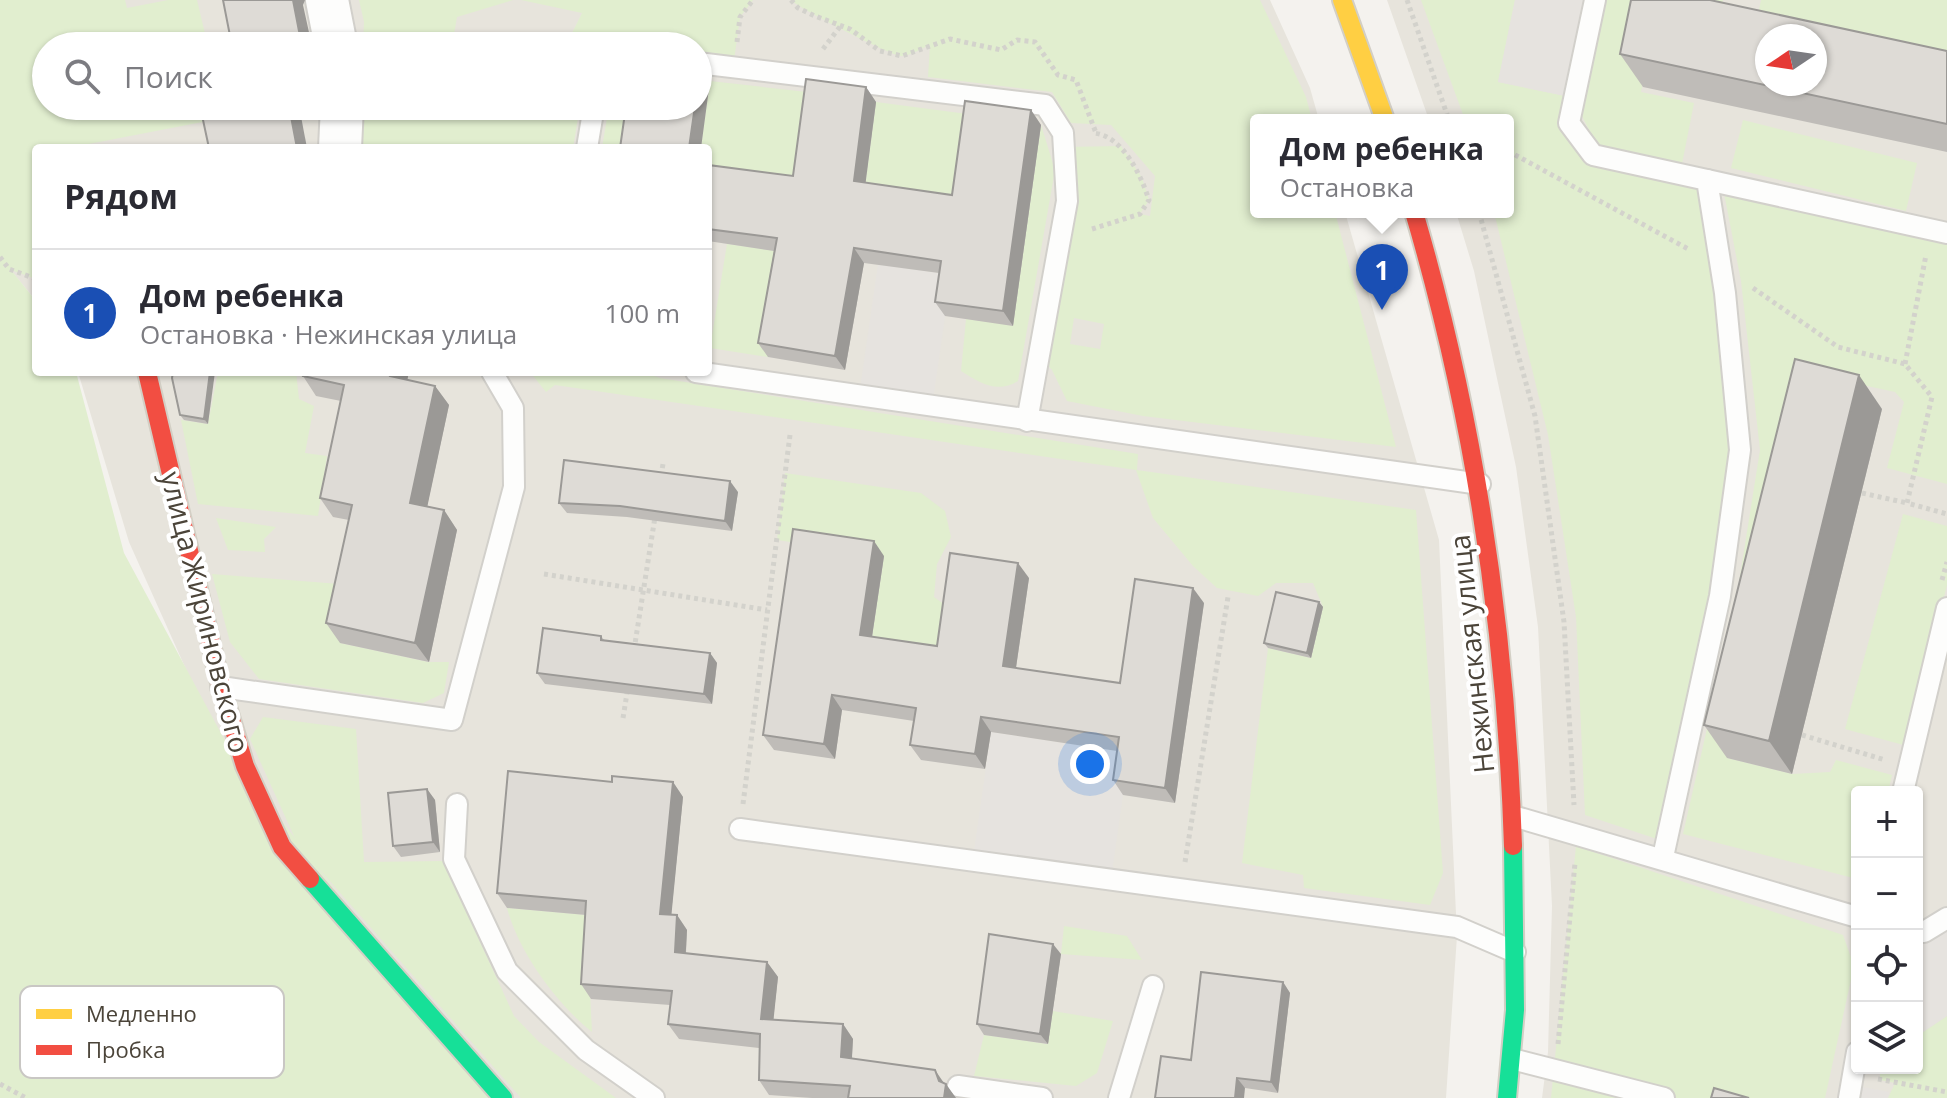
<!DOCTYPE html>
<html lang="ru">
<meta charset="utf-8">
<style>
body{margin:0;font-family:"Open Sans",sans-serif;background:#f2f2f3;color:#2b2b33}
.controls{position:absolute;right:24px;bottom:24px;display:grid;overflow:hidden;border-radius:8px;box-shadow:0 2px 6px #0004}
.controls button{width:72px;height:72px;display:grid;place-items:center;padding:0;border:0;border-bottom:2px solid #e1e1e2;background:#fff;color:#2b2b33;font:40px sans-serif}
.compass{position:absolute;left:1755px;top:24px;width:72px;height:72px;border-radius:50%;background:#fff;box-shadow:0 2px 6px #0004;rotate:257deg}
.you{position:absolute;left:1090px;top:764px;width:28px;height:28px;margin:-20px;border:6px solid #fff;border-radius:50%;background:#1a73e8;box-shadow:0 0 0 12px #1a73e833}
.badge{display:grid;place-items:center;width:52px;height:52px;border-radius:50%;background:#db2777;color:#fff;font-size:26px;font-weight:700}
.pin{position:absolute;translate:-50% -66px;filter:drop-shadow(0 2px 4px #0008)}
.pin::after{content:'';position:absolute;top:42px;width:28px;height:24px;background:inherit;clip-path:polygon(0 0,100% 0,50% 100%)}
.popup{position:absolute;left:1250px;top:114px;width:264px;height:104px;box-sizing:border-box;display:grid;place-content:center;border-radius:8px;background:#fff;filter:drop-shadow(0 2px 6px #0005);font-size:26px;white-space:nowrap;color:#7c7c81}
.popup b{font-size:30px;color:#2b2b33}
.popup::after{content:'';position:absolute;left:50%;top:100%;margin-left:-16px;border:16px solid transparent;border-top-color:#fff}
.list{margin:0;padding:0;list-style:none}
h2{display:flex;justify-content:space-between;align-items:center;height:104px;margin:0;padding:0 32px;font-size:34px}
h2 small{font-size:26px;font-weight:400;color:#7c7c81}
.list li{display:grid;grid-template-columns:52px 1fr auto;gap:24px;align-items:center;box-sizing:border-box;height:128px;padding:0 32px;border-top:2px solid #e1e1e2}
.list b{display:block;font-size:30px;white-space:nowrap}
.list p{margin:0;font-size:26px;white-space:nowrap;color:#7c7c81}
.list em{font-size:26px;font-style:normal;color:#7c7c81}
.icon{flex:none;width:44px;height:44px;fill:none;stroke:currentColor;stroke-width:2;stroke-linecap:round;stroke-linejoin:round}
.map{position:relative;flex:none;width:1947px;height:1098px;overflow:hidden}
.search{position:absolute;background:#fff;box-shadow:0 2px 6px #0004;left:32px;top:32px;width:680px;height:88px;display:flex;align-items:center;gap:20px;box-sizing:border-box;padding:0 28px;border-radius:44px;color:#7c7c81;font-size:30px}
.panel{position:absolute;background:#fff;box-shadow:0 2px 6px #0004;left:32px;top:144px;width:680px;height:232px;border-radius:8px}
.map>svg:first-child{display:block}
</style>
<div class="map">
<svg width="1947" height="1098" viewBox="0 0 1947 1098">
<rect width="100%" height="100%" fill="#f4f2ee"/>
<!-- residential -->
<g fill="#e7e4dc" fill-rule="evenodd">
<path d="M0,0H1270L1310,88L1319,120H1256V212H1345L1439,540L1457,936L1446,1098H496L236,781L129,542L78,372H708V148H36V301L0,257ZM46,46H698V106H46Z"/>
<path d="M1387,0H1947V1098H1542L1548,1052L1552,906L1538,627L1516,467L1474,271L1456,212H1508V120H1429ZM1767,36H1815V84H1767ZM1857,792H1917V1068H1857Z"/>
</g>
<!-- green -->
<g fill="#e1eecf" fill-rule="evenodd">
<path d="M0,0H125L127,8L168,0H197L208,46H46V106H220L223,118L68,148H36V279L11,270L36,301V372H76L124,553L237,763L496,1098H0Z"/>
<path d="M359,0H513L457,17L452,46H363L364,22Z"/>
<path d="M521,0H753L740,17L733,68L698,63V46H647V41L572,33L582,13Z"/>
<path d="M791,0H1260L1306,97L1312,120H1256V212H1335L1396,447L1143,416L1067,401L1052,370L1039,356L1064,147L1121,146L1142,178L1149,200L1140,214L1150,216L1155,176L1111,125L1071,123L1052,92L928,77L930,45C922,48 910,56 901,56C892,56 798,8 791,0ZM1074,318L1104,324L1100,349L1070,344Z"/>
<path d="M1421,0H1515L1498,82L1565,96L1559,129L1590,165L1701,190L1715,275L1734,446L1710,591L1657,839L1585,815L1576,617L1548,435L1494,212H1508V120H1465Z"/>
<path d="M1604,0H1723L1718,22L1659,11L1641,92L1694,103L1682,164L1597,146L1582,116Z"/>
<path d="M1761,0H1947V53L1755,29Z"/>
<path d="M710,81L816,93L802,191L708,178V148H701Z"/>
<path d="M876,102L975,115L962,209L864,195Z"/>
<path d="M360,106H580L573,148H358Z"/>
<path d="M609,106H638L632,148H602Z"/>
<path d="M1743,120L1917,163L1906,211L1731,168Z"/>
<path d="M1041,125L1055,170L1018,381C997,394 980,383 961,371L966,319L1013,325Z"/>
<path d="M1724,193L1947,244V484L1887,468L1904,402L1895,392L1835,379L1727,758L1792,774L1830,772L1836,760L1892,775L1888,792H1857V879L1683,834L1736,601L1760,450L1741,281Z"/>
<path d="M727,244L833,259L781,287L768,357L710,348Z"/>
<path d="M218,372L268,375L296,372L299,399L314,406L305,453L327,456L318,516L198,504L181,420L208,424Z"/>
<path d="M530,372H643L660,378L1138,454L1137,470L1416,510L1443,873L1430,905L1304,888L1303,875L1242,863L1268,648L1311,658L1323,607L1313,583H1276L1258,596L1217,588L1193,566L1153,518L1136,470L555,385L546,392Z"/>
<path d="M785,473L921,493L945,511L951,537L937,564L934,597L955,612L947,662L870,650L884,556L777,540Z"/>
<path d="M1903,514L1947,526V585L1907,746L1845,729Z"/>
<path d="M216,518L276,527L264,539L265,552L228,550Z"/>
<path d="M212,574L352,585L340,643L428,662H449L444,693L423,703L259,679L230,642Z"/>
<path d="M263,717L356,729L364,862L443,861L514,1016L539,1042L616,1098H521L298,845L250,739Z"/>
<path d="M1576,846L1843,935L1854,966L1825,1098H1551Z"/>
<path d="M507,908L586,915L592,1032C556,1003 519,953 507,908Z"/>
<path d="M1064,926L1127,936L1142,960L1061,954Z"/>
<path d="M1053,1011L1113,1021L1097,1073L1076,1086L974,1076L984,1035L1047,1044Z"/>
<path d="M1947,1016V1098H1888L1895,1083L1880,1080V1068H1917V1036Z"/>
</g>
<!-- parking -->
<g fill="#e6e3df">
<path d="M1515,0H1595L1575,98L1498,82Z"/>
<path d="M878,264L951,275L932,407L859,396Z"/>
<path d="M991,732L1129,753L1111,879L973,858Z"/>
<path d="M1947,918V1016L1917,1036V931Z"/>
<path d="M1851,1085L1889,1092L1888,1098H1849Z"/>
</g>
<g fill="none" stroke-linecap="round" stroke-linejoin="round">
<defs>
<g id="lane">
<path d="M1595,0L1569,123L1593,155L1707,180L1725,293L1740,450L1720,596L1663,857"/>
<path d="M698,63L1045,105L1063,133L1067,201L1027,421"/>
<path d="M587,148L594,106"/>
<path d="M1707,180L1947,233"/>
<path d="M696,372L1480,484"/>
<path d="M221,687L452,720L514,487L513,408L492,372"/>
<path d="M1903,792L1947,608"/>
<path d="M457,804L454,859L507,971L586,1050L654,1098"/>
<path d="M1513,816L1857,917"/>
<path d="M740,829L1457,927L1515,952"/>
<path d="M1917,931L1924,932L1947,918"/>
<path d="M1512,1059L1664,1098"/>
<path d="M958,1086L1042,1098"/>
<path d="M1119,1098L1153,986"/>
<path d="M1849,1098L1857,1052"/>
</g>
<g id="street">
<path d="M327,0L336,46"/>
<path d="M340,148L342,106"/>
</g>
<g id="fast">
<path d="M310,879L503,1098"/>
<path d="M1507,1098L1515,1010L1513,846"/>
</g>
<path id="slow" d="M1342,0L1385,120"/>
<g id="jam">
<path d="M1414,212C1475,420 1506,629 1513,846"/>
<path d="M147,372L221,687L245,766L282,847L310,879"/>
</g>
</defs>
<!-- lane casing -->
<use href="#lane" stroke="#d2d0cb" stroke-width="24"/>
<!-- street casing -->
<use href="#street" stroke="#d2d0cb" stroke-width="46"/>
<!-- fast casing -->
<use href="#fast" stroke="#d3cfc5" stroke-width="22"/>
<!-- slow casing -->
<use href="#slow" stroke="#d3cfc5" stroke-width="22"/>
<!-- jam casing -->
<use href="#jam" stroke="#d3cfc5" stroke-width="22"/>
<!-- path -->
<g stroke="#d3d2cc" stroke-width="5" stroke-dasharray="4 4" stroke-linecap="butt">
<path d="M791,0L798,8L815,16L850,29L880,51L902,56L950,39L1001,50L1017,40L1035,42L1058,75L1076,80L1096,133"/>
<path d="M1407,0L1449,120"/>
<path d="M737,42L740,17L753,0"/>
<path d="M823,49L842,24"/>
<path d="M1508,151L1690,250"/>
<path d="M1479,212L1535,416L1564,622L1574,805"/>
<path d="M1092,229L1140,214L1149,200C1141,175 1122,134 1092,133"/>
<path d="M0,257L9,269L36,279"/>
<path d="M1753,288L1838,347L1905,364L1932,397L1907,503L1947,514"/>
<path d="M1905,364L1926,255"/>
<path d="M661,476L663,464"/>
<path d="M1862,493L1907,503"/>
<path d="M544,574L767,610"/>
<path d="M1942,580L1947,562"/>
<path d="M634,650L655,517"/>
<path d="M623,718L628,687"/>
<path d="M1802,735L1885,760"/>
<path d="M743,804L790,435"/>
<path d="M1185,862L1228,597"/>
<path d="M1558,1044L1575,863"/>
<path d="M1878,1079L1947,1092"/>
<path d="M0,1084L26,1098"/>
</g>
<!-- lane -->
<use href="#lane" stroke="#fdfdfc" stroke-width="20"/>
<!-- street -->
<use href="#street" stroke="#fdfdfc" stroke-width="42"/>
<!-- fast -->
<use href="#fast" stroke="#16e098" stroke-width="18"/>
<!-- slow -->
<use href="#slow" stroke="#ffcf43" stroke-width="18"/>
<!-- jam -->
<use href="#jam" stroke="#f24e42" stroke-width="18"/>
</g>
<!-- wall -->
<g fill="#bfbcb8">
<path d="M1947,51V152L1643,87L1620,54Z"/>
<path d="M866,87L876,102L865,183L952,195L1031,110L1041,125L1013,326L945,316L935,302L939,273L864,263L845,370L768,357L758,343L774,251L708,241V165L793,176Z"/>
<path d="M173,372L208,424L184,420L180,415Z"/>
<path d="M304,372H409L407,380L435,386L449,405L427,506L444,510L457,530L429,662L340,643L326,623L349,520L333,517L320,498L341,401L316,396L303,376Z"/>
<path d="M1882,409L1792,774L1727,758L1704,725Z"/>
<path d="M738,492L732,531L627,517L567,513L559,503Z"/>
<path d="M884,556L872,637L937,646L1029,578L1016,668L1120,683L1204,603L1175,803L1123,795L1113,780L1117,751L991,732L985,769L921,760L910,745L914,721L842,710L835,759L774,750L763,735Z"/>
<path d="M1319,602L1323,607L1311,658L1268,648L1264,643Z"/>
<path d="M601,636L604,640L710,653L717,663L712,704L545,684L537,673Z"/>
<path d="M612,782H673L683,797L671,915H677L687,930L686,953L767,962L778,977L773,1020L843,1024L853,1039L852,1059L944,1083L956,1098H812L769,1095L759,1080V1048L679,1039L668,1024L670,1005L591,999L581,984L586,915L507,908L497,893Z"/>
<path d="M427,789L435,800L440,852L401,857L393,846Z"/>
<path d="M1061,954L1048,1044L984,1035L977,1024Z"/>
<path d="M1283,982L1290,993L1278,1093L1245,1088L1191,1060Z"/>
</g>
<!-- shaded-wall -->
<g fill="#9b9996">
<path d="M293,0H305L303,5L312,46H309L299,31Z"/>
<path d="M700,67L710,81L701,148H689L695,106H698V84Z"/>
<path d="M866,87L876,102L864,195L854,181Z"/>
<path d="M289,106H299L307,148H297Z"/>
<path d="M1031,110L1041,125L1013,326L1003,311Z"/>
<path d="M854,248L864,263L845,370L835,356Z"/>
<path d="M210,372H215L208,424L204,419Z"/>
<path d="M391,372H409L404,395L390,376Z"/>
<path d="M1859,375L1882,409L1792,774L1769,741Z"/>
<path d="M435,386L449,405L424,522L410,503Z"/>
<path d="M730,481L738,492L732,531L725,521Z"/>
<path d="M444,510L457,530L429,662L415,643Z"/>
<path d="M874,541L884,556L870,650L860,635Z"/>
<path d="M1018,563L1029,578L1014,681L1003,666Z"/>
<path d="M1193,588L1204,603L1175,803L1165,788Z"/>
<path d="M1319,602L1323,607L1311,658L1307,653Z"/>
<path d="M710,653L717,663L712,704L704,694Z"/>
<path d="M832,695L842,710L835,759L824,744Z"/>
<path d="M981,717L991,732L985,769L975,754Z"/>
<path d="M673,782L683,797L670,929L660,914Z"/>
<path d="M427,789L435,800L440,852L433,842Z"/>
<path d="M677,915L687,930L685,966L675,952Z"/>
<path d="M1053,944L1061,954L1048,1044L1040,1034Z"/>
<path d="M767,962L778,977L772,1034L761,1019Z"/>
<path d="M1283,982L1290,993L1278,1093L1271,1082Z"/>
<path d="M843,1024L853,1039L851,1072L841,1057Z"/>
<path d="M935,1070L946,1086V1084L956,1098H944Z"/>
<path d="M1237,1078L1245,1088L1244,1098H1235Z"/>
</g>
<!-- building -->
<g fill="#dedbd6" stroke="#9b9996" stroke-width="2" fill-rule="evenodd">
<path d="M223,0H293L299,31L310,46H232Z"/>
<path d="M1631,0H1710L1947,51V124L1620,54ZM1767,36H1815V84H1767Z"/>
<path d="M698,67H700L698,84Z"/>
<path d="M806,79L866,87L854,181L952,195L965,101L1031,110L1003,311L935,302L941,261L854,248L835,356L758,343L777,238L708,229V165L793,176Z"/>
<path d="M200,106H289L297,148H209Z"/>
<path d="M626,106H695L689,148H620Z"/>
<path d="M1795,359L1859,375L1769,741L1704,725Z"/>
<path d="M173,372H210L204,419L180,415L172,378Z"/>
<path d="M304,372H391L390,376L435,386L410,503L444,510L415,643L326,623L352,505L320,498L344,385L303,376Z"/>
<path d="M564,460L730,481L725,521L620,506L559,503Z"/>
<path d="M793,529L874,541L860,635L937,646L950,553L1018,563L1003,666L1120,683L1135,579L1193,588L1165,788L1113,780L1119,737L981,717L975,754L910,745L916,708L832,695L824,744L763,735Z"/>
<path d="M1276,592L1319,602L1307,653L1264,643Z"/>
<path d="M543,628L601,636V640L710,653L704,694L537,673Z"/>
<path d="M508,771L612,782V776L673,782L660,914L677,915L675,952L767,962L761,1019L843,1024L841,1057L935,1070L939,1081L946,1084L944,1098H848L850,1086L759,1080L760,1034L668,1024L672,991L581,984L586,901L497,893Z"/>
<path d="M427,789L433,842L393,846L388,793Z"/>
<path d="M989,934L1053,944L1040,1034L977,1024Z"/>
<path d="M1201,972L1283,982L1271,1082L1237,1078L1235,1098H1155L1161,1056L1191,1060Z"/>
<path d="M1714,1088L1749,1098H1711Z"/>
</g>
<g text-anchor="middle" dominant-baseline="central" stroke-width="8" stroke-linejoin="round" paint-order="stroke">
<!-- street labels -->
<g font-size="28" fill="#4b4439" stroke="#fff">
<text transform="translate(206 612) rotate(76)">улица Жириновского</text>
<text transform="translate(1471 654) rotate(-96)">Нежинская улица</text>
</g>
</g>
<!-- legend -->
<rect x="20" y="986" width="264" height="92" rx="12" fill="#fff" stroke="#c9c7c4" stroke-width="2"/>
<rect x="36" y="1009" width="36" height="10" fill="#ffcf43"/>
<rect x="36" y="1045" width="36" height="10" fill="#f24e42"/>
<g font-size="22" fill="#4b4439">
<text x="86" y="1022">Медленно</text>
<text x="86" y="1058">Пробка</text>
</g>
</svg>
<div class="controls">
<button>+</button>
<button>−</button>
<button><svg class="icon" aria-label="locate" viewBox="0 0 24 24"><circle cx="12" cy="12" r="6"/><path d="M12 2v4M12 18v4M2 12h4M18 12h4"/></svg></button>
<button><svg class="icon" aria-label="layers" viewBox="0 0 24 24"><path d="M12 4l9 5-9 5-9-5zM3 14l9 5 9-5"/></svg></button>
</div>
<svg class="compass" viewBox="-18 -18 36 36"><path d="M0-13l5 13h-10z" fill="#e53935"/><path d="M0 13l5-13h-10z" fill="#7c7c81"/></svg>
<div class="you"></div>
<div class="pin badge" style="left:1382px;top:310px;background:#1a4fb4">1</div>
<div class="popup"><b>Дом ребенка</b>Остановка</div>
<div class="search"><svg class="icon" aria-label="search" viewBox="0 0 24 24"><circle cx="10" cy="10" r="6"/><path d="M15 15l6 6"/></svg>Поиск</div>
<section class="panel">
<h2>Рядом<small></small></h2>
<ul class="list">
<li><span class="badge" style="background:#1a4fb4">1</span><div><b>Дом ребенка</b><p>Остановка · Нежинская улица</p></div><em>100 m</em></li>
</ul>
</section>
</div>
